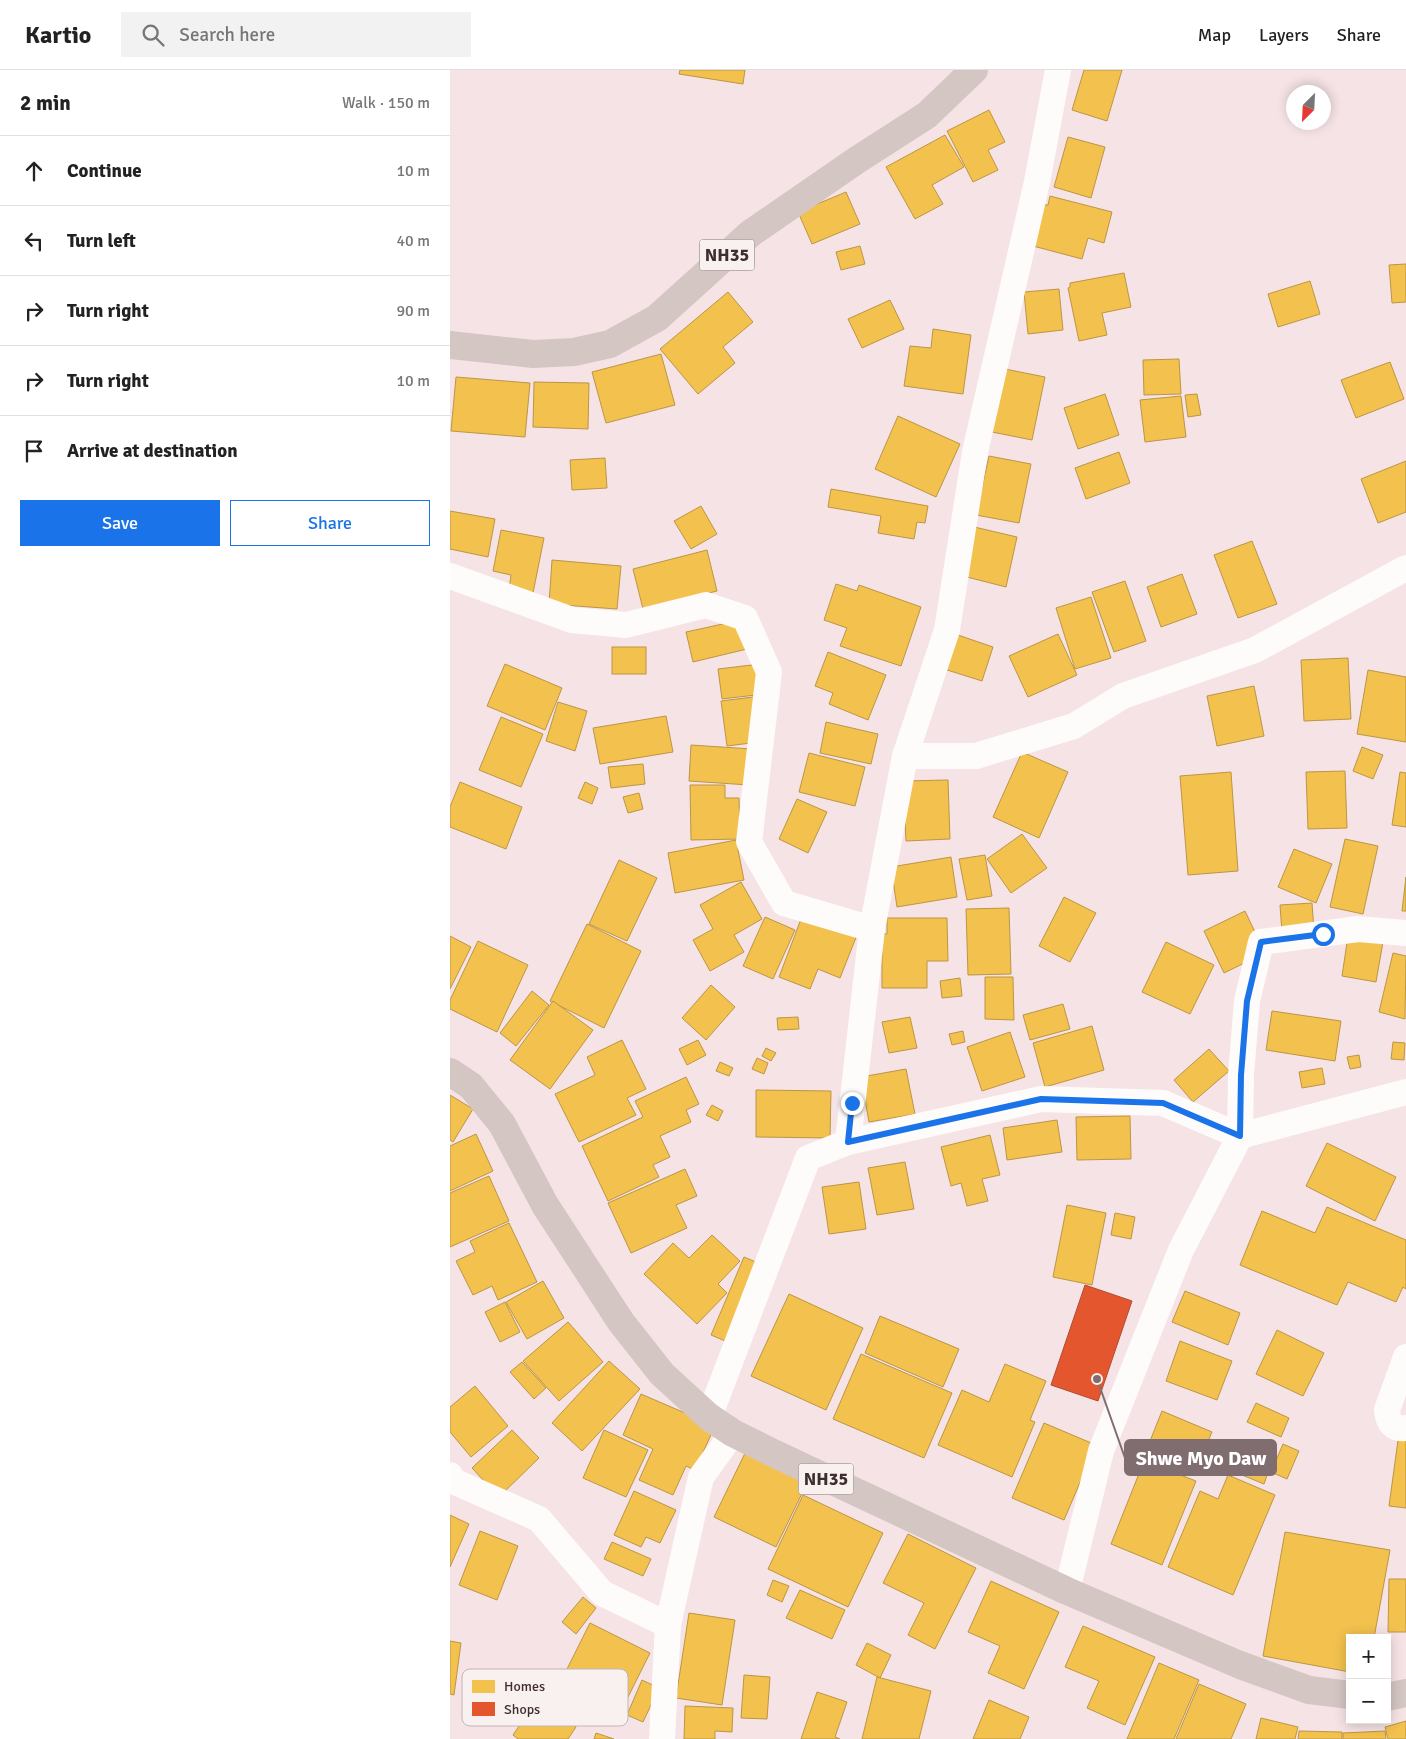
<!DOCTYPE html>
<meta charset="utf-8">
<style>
body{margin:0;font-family:Signika,sans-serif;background:#f2f2f2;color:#222}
.controls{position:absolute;right:15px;bottom:15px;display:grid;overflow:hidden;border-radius:0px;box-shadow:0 2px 12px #0003}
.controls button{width:45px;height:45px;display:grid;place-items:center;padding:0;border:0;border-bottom:1px solid #e0e0e0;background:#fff;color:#222;font:25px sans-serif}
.compass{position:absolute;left:836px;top:15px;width:45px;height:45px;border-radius:50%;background:#fff;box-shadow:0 2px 12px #0003;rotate:204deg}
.stop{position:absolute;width:15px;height:15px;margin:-11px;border:4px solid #1a73e8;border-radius:50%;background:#fff}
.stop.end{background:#1a73e8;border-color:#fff;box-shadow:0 1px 5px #0008}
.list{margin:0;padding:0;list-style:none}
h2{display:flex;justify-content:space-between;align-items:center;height:65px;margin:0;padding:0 20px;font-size:21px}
h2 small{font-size:16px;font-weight:400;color:#767676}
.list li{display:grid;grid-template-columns:32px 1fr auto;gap:15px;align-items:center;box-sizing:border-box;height:70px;padding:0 20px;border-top:1px solid #e0e0e0}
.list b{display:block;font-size:19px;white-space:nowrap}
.list em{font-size:16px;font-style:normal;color:#767676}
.actions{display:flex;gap:10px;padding:15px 20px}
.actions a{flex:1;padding:11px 0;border:1px solid #1a73e8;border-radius:0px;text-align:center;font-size:18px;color:#1a73e8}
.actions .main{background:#1a73e8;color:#fff}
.icon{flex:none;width:28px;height:28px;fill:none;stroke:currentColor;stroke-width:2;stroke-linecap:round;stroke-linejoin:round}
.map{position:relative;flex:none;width:956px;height:1669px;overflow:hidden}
header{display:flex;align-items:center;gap:30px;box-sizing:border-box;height:70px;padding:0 25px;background:#fff;border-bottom:1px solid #e0e0e0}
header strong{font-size:24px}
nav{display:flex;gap:28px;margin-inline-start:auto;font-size:18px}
.search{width:350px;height:45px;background:#f2f2f2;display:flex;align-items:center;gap:12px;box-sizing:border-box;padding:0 18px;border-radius:0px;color:#767676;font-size:19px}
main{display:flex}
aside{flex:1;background:#fff}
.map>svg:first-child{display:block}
</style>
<header>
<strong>Kartio</strong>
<div class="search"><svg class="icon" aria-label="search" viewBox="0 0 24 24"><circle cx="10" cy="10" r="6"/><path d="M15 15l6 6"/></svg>Search here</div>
<nav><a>Map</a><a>Layers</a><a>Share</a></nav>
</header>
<main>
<aside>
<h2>2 min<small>Walk · 150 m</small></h2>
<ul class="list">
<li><svg class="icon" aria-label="ahead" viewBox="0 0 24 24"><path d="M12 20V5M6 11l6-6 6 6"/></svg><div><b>Continue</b></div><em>10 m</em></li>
<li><svg class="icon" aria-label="left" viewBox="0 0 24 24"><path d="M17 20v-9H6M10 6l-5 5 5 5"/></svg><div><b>Turn left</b></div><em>40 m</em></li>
<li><svg class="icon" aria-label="right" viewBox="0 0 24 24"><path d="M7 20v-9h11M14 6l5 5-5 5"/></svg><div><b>Turn right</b></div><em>90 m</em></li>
<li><svg class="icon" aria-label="right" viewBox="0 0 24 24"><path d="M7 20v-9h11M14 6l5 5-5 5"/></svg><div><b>Turn right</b></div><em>10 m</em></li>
<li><svg class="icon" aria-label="arrive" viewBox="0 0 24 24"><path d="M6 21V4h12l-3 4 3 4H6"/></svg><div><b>Arrive at destination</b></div></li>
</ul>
<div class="actions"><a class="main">Save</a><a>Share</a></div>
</aside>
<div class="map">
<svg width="956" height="1669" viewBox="0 0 956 1669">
<rect width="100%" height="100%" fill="#f6e3e5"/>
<!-- homes -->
<g fill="#f2c14e" stroke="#bc9545">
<path d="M230,0H295L293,14L229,4Z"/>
<path d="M634,0H672L657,51L622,40Z"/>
<path d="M539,40L555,72L538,80L548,100L523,112L497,61Z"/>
<path d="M495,65L514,97L482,115L493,134L465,149L436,97Z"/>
<path d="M618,67L655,77L641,128L604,117Z"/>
<path d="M396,122L410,154L362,174L348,142Z"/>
<path d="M600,126L662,142L654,173L638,168L632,189L583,176L594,135H598Z"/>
<path d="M410,176L415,194L391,200L386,182Z"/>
<path d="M956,194V232L942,233L939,195Z"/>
<path d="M674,203L681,237L652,243L657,265L629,271L618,218L620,217V213Z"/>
<path d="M860,211L870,244L828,257L818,224Z"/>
<path d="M609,219L613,260L578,264L574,222Z"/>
<path d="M278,222L303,252L273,277L285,293L248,324L210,279Z"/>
<path d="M440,230L454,259L412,278L398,249Z"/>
<path d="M483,259L521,265L513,324L454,316L460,276L481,278Z"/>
<path d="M211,284L225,335L156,353L142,302Z"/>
<path d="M729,289L731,324L694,325L693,290Z"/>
<path d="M940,292L954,329L906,348L891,310Z"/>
<path d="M555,299L595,307L582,370L542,362Z"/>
<path d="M6,307L80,313L75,367L1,361Z"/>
<path d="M84,312L139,313L138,359L83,357Z"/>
<path d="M655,324L669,365L628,379L614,338Z"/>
<path d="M747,324L751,345L738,347L735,325Z"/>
<path d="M731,326L736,367L695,372L690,330Z"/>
<path d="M448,346L510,374L486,427L425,399Z"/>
<path d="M669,382L680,413L636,429L625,398Z"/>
<path d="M539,386L581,394L569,453L526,445Z"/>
<path d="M155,388L157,418L122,420L120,390Z"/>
<path d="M956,391V442L928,453L911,409Z"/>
<path d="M381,419L478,436L475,453L467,452L464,469L428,463L431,446L378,437Z"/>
<path d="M251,436L267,464L241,479L224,451Z"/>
<path d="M0,441L45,449L38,487L0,479Z"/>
<path d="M520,456L567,467L556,517L509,505Z"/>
<path d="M51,460L94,468L83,523L59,519L61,505L43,501Z"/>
<path d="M802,471L827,534L788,548L764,485Z"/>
<path d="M257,480L267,521L193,539L183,499Z"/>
<path d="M102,490L171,496L167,539L99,534Z"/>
<path d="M732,504L747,544L711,557L697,517Z"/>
<path d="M675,511L696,571L664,582L642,522Z"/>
<path d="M386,514L407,521L409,515L471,537L451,596L390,576L397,558L374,550Z"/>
<path d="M641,527L661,588L625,599L606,538Z"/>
<path d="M291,550L297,579L243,592L236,562Z"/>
<path d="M505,564L543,577L532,611L494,599Z"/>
<path d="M608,564L627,605L578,627L559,586Z"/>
<rect x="162" y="577" width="34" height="27"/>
<path d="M378,582L436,605L418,650L379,634L383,623L365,616Z"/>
<path d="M898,588L901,649L854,651L851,590Z"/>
<path d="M55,594L112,618L95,660L37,636Z"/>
<path d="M310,594L314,624L272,629L268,599Z"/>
<path d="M918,600L956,607V672L907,664Z"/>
<path d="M804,616L814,666L767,676L757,626Z"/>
<path d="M311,626L317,671L277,676L271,631Z"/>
<path d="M108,632L137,641L125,681L96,671Z"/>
<path d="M216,646L223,682L150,694L143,658Z"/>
<path d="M51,647L93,664L71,717L29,700Z"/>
<path d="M376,652L428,664L421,694L370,683Z"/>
<path d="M241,675L302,679L299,715L239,711Z"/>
<path d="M912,677L933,685L923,709L903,701Z"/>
<path d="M572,682L618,702L589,768L543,747Z"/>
<path d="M359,683L415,697L405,736L349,722Z"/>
<path d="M193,694L195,714L161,718L158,697Z"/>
<path d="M895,701L897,758L858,759L856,702Z"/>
<path d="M781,702L788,801L738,805L730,706Z"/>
<path d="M950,702L956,703V757L942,755Z"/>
<path d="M498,710L500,769L456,771L453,711Z"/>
<path d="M10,712L72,737L56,779L0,757V737Z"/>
<path d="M135,712L148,718L142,734L128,728Z"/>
<path d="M240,715H275V728H289L290,769L241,770Z"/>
<path d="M189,723L193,739L178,743L173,727Z"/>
<path d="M347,729L377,742L358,783L329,769Z"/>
<path d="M572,764L597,798L561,823L537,789Z"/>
<path d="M895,769L928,776L913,844L880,837Z"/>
<path d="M286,770L294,810L225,823L218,783Z"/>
<path d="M844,779L882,794L866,833L828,817Z"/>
<path d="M535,785L542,826L517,830L509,789Z"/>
<path d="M501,787L507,827L447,837L441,797Z"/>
<path d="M169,790L207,808L177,871L139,854Z"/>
<path d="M956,807V841H952Z"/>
<path d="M291,812L312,849L284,865L294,882L260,901L243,870L263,859L250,835Z"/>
<path d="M614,827L646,843L620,892L589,876Z"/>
<path d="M862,833L864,861L832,863L830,835Z"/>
<path d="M559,838L561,904L518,905L516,839Z"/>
<path d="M795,841L815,883L774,903L754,861Z"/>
<path d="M315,847L345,860L323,909L293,896Z"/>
<path d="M437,848H497L498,891H477V918H432V864H437Z"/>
<path d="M351,849L407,865L390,908L368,899L360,919L329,907Z"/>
<path d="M137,854L191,881L154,958L100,931Z"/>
<path d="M0,866L21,877L0,919Z"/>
<path d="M898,866L933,872L926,912L892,906Z"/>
<path d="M28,871L78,895L47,962L0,939V930Z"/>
<path d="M716,872L764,895L740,944L692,922Z"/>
<path d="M943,883L956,886L955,949L929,942Z"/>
<path d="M535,907H563L564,950L535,949Z"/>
<path d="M510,908L512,926L492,928L490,911Z"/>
<path d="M261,915L285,937L256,970L232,948Z"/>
<path d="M82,921L99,935L66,976L50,963Z"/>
<path d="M103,931L143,960L100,1019L60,990Z"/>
<path d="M613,934L620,959L580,970L573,945Z"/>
<path d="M822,941L891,951L885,991L816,980Z"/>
<path d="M348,947L349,959L328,960L327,948Z"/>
<path d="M460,947L467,978L439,983L432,952Z"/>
<path d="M642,956L654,1000L595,1017L583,973Z"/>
<path d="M513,961L515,972L502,975L499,964Z"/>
<path d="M560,962L575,1007L532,1021L517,977Z"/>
<path d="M172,970L196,1019L177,1028L186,1045L129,1072L105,1024L145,1005L137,987Z"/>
<path d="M248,970L256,985L237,995L229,979Z"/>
<path d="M943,972L955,973L954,990L941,989Z"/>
<path d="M316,978L326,983L321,991L312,986Z"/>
<path d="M759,979L779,1001L743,1032L724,1010Z"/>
<path d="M909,985L911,997L900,999L897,987Z"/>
<path d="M307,988L318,993L314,1004L302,999Z"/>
<path d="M270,992L283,998L279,1006L266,1001Z"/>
<path d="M872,998L875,1014L852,1018L849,1002Z"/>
<path d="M456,999L465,1044L419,1052L411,1007Z"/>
<path d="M236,1007L249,1034L236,1040L241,1052L210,1066L220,1087L203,1095L209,1107L158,1131L132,1076L193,1047L185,1031Z"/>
<path d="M306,1020L381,1021L380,1068L306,1067Z"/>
<path d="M0,1025L23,1039L3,1072L0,1070Z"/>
<path d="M262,1035L273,1041L268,1051L256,1045Z"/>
<path d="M680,1046L681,1089L627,1090L626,1047Z"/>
<path d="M607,1050L612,1082L557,1090L553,1058Z"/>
<path d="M26,1064L43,1101L0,1121V1076Z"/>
<path d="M540,1065L550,1105L532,1109L538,1131L517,1136L511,1113L501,1116L491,1077Z"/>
<path d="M877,1073L946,1107L925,1151L856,1116Z"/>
<path d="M455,1092L464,1139L427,1145L418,1098Z"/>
<path d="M235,1099L247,1126L226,1135L237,1158L181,1183L158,1133Z"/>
<path d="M39,1106L59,1151L0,1177V1123Z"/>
<path d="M409,1112L416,1159L379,1164L372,1117Z"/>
<path d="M617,1135L656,1143L642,1215L603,1207Z"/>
<path d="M877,1137L956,1170V1219L953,1217L946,1232L898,1212L887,1235L790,1195L812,1141L865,1163Z"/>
<path d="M665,1143L685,1147L681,1169L661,1165Z"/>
<path d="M59,1153L87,1212L48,1230L42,1216L23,1225L6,1191L25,1182L20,1171Z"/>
<path d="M262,1165L290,1191L268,1214L277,1223L247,1254L194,1204L223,1173L239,1188Z"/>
<path d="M294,1187L325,1200L292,1278L261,1265Z"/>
<path d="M93,1211L114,1248L77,1269L56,1232Z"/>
<path d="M735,1221L790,1243L778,1275L722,1252Z"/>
<path d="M339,1224L413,1258L376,1340L301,1306Z"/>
<path d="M55,1232L70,1262L50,1272L35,1242Z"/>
<path d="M430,1246L509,1279L493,1317L415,1283Z"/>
<path d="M118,1252L153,1292L109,1331L73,1291Z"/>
<path d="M827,1260L874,1283L853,1326L806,1304Z"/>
<path d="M730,1271L782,1291L767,1330L716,1311Z"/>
<path d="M411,1284L502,1323L474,1388L383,1349Z"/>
<path d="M159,1291L190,1319L132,1381L102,1353Z"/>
<path d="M72,1292L96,1318L84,1329L60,1302Z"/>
<path d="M555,1294L596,1311L580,1350L585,1352L562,1407L488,1375L512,1320L539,1332Z"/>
<path d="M25,1316L58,1356L21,1387L0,1362V1337Z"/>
<path d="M191,1324L265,1356L245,1400L236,1396L223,1425L189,1410L203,1379L173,1365Z"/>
<path d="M806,1333L839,1348L831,1367L797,1352Z"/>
<path d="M712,1341L762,1362L745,1402L696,1381Z"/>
<path d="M594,1353L646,1375L614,1450L562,1428Z"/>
<path d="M62,1360L89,1388L49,1427L22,1398Z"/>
<path d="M154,1360L198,1380L176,1427L133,1408Z"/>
<path d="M949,1363L956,1364V1438L939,1436Z"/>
<path d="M833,1374L849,1381L837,1409L821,1402Z"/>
<path d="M298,1377L360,1407L326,1477L264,1447Z"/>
<path d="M799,1389L820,1397L814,1414L792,1405Z"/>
<path d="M694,1391L746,1411L712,1495L661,1474Z"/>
<path d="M778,1405L825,1425L783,1525L718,1497L750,1421L768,1429Z"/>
<path d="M184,1421L226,1440L210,1473L196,1467L191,1477L164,1465Z"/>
<path d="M353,1425L433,1463L398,1537L318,1499Z"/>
<path d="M0,1445L19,1454L0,1497Z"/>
<path d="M30,1461L68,1476L47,1530L9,1515Z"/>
<path d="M835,1462L940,1480L924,1568H900V1602L813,1586Z"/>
<path d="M458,1464L526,1498L485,1579L458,1565L474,1533L433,1513Z"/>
<path d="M162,1472L201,1489L193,1506L154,1489Z"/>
<path d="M939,1509H956V1562H938Z"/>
<path d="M323,1510L339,1516L332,1532L317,1525Z"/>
<path d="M541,1511L609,1542L574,1619L538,1603L550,1576L518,1562Z"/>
<path d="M350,1520L395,1540L382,1569L336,1548Z"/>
<path d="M133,1527L146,1538L126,1564L112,1552Z"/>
<path d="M239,1543L285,1550L272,1635L226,1628Z"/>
<path d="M140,1553L200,1583L164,1655L104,1625Z"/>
<path d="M633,1556L705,1587L675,1655L637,1638L649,1611L615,1597Z"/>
<path d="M0,1571L11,1573L4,1625L0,1624Z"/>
<path d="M417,1573L441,1585L430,1608L406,1595Z"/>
<path d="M709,1593L749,1610L724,1669H677Z"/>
<path d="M294,1605L320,1607L317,1649L291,1648Z"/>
<path d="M427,1607L481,1621L469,1669H412Z"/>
<path d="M192,1610L209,1618L193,1652L177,1645Z"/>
<path d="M749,1614L796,1634L781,1669H726Z"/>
<path d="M367,1622L397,1632L385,1667L390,1669H351Z"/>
<path d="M539,1630L579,1647L570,1669H523Z"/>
<path d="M86,1631L126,1657L118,1669H68L63,1665Z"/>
<path d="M235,1636L283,1638L282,1662L265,1661V1669H234Z"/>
<path d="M811,1648L848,1657L845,1669H806Z"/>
<path d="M956,1651V1669H938L935,1657Z"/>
<path d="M849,1661L892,1662V1669H848Z"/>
<path d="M935,1661L936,1669H893V1663Z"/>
<path d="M146,1663L164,1669H144Z"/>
</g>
<!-- shops -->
<path fill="#e4572e" stroke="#b24b2f" d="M635,1215L682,1231L648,1331L601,1315Z"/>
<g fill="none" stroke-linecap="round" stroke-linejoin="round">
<!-- street -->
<g stroke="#fefbfb" stroke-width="26">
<path d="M608,0L587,112L525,382L497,560L455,686L422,859L398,1072L591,1029L713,1033L790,1066L791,1005L797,931L811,872L908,859L956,863"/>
<path d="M0,506L122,550L176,555L256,535L295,548L319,602L299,772L334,833L422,859"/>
<path d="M455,686H526L624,656L673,626L805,580L956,498"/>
<path d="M956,1287L937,1340C938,1352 943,1360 956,1358"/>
<path d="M259,1347L358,1088L398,1072"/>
<path d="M0,1405L3,1411L89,1449L152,1523L218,1555"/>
<path d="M617,1521L651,1381L731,1180L790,1066L956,1022"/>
<path d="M212,1669L218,1555L251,1407L283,1363"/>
</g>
<!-- highway -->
<g stroke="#d4c6c2" stroke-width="28">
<path d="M0,275L83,284L124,282L160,274L207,248L301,163L407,90L477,45L524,0"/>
<path d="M0,1002L21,1016L52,1054L95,1135L171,1252L212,1304L259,1347L283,1363L323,1383L617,1521L790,1595L859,1620L900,1625"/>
<path d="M937,1627L956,1623"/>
</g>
</g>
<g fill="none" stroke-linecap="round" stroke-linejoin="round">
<!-- route -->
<path stroke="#1a73e8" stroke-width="6" d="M402,1033L398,1072L591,1029L713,1033L790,1066L791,1005L797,931L811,872L873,864"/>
</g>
<g text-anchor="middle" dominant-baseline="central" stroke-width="5" stroke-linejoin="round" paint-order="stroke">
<!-- shield labels -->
<g fill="#f9f0f0" stroke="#77686a" stroke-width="1">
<rect x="249.5" y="169.5" width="55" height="31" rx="4"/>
<rect x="348.5" y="1393.5" width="55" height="31" rx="4"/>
</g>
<g font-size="18" font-weight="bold" fill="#3f2e30">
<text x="277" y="185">NH35</text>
<text x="376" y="1409">NH35</text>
</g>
</g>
<!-- legend -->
<rect x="12" y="1599" width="166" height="57" rx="8" fill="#f9f0f0" stroke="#c1b6b6" stroke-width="1"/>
<rect x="22" y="1610" width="23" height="13" fill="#f2c14e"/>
<rect x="22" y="1632" width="23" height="14" fill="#e4572e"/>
<g font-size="14" fill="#3f2e30">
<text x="54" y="1621">Homes</text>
<text x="54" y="1644">Shops</text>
</g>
<!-- callouts -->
<path fill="none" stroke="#7f6d6f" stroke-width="2" d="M647 1309L675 1388"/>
<circle fill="#7f6d6f" stroke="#f9f0f0" stroke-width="2" cx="647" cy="1309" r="5"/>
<rect fill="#7f6d6f" stroke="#7f6d6f" stroke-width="2" x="675" y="1370" width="151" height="35" rx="5"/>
<g font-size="20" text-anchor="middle" font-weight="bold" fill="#fff">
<text x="751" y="1395">Shwe Myo Daw</text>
</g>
</svg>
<div class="controls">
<button>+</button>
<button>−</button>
</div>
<svg class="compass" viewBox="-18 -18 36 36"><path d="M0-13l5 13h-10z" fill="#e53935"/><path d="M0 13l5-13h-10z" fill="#767676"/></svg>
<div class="stop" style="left:873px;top:864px"></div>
<div class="stop end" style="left:402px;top:1033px"></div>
</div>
</main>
